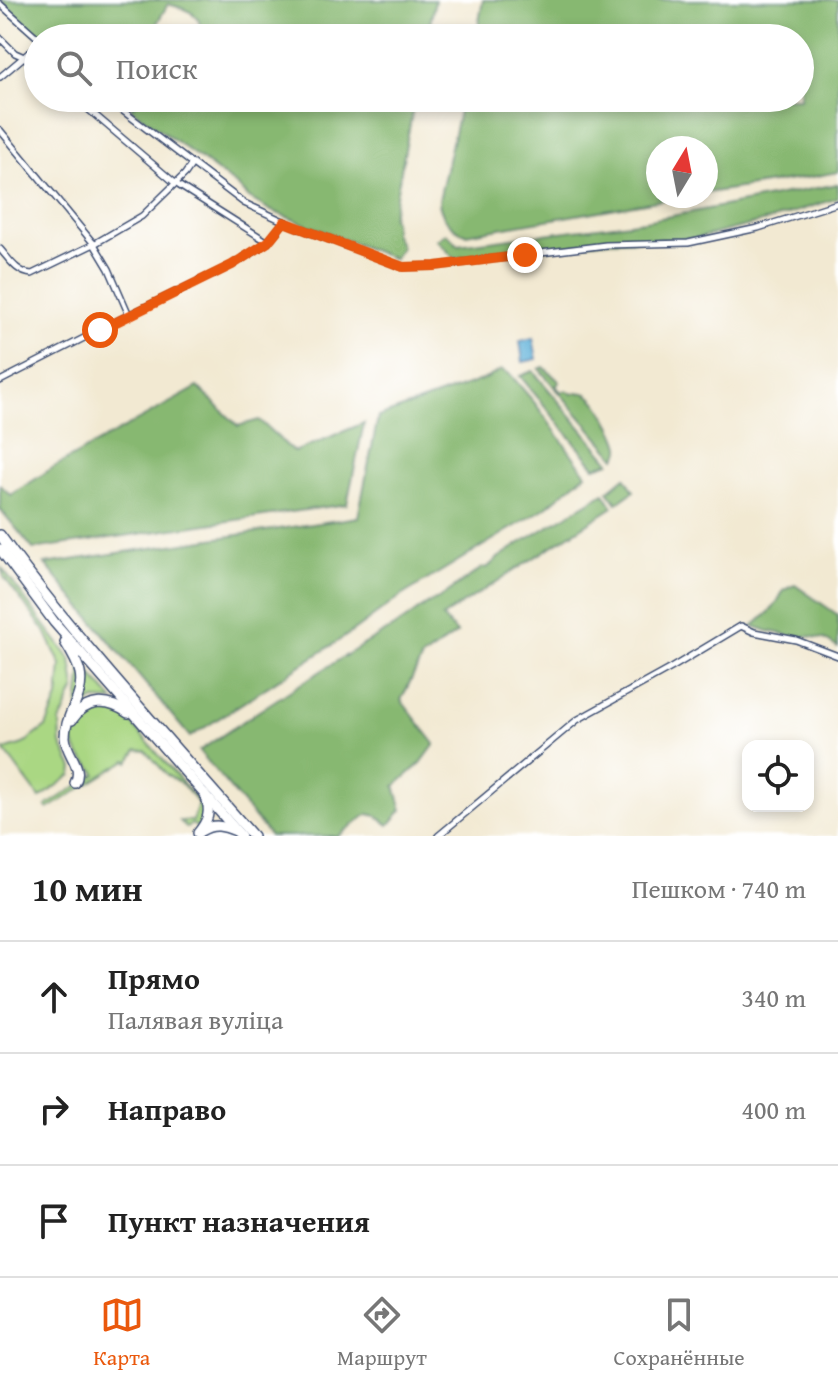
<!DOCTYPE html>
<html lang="ru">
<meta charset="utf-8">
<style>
body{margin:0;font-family:"Gentium Book Plus",serif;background:#f6f6f6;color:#222}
.controls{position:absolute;right:24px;bottom:24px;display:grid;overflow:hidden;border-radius:16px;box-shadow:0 4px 12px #0003}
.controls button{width:72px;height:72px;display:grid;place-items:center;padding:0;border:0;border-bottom:2px solid #e0e0e0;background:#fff;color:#222;font:40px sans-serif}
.compass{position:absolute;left:646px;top:136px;width:72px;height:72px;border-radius:50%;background:#fff;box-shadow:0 4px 12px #0003;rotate:10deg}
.stop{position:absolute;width:24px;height:24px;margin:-18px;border:6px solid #ea580c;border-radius:50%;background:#fff}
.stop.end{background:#ea580c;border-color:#fff;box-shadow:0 2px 8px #0008}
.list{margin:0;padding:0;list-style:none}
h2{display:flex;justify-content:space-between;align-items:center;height:104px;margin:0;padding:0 32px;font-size:34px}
h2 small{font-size:26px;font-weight:400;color:#767676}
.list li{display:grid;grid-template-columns:52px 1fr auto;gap:24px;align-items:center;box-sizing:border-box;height:112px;padding:0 32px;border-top:2px solid #e0e0e0}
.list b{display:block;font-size:30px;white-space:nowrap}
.list p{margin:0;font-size:26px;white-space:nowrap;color:#767676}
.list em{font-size:26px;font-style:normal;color:#767676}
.icon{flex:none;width:44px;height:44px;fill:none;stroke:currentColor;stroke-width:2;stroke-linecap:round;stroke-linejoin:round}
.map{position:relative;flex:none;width:838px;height:836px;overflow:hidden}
.search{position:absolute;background:#fff;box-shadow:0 4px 12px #0003;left:24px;right:24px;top:24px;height:88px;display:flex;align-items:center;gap:20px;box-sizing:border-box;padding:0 28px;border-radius:44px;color:#767676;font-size:30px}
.sheet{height:440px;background:#fff}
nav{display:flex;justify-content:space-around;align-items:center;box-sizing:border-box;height:112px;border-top:2px solid #e0e0e0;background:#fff;font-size:22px;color:#767676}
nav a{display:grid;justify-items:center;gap:4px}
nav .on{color:#ea580c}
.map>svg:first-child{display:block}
</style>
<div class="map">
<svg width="838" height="836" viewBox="0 0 838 836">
<rect width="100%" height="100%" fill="#fff"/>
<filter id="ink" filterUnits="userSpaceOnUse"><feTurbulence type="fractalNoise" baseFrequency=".0125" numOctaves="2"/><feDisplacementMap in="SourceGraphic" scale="16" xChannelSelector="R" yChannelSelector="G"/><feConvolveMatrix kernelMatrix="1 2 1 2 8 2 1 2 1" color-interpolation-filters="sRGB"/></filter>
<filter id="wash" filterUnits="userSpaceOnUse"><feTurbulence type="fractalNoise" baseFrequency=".006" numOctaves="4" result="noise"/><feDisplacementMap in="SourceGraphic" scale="32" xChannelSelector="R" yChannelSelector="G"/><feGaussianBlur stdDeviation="1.8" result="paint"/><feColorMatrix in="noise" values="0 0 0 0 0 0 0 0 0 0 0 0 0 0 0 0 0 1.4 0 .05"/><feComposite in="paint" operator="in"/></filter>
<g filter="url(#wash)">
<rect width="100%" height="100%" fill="#f2e9d2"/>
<!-- green -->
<g fill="#aad783" stroke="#628370" stroke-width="2">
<path d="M1,567L71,660L75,688L60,722L61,744L73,768L72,775L40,798L4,750L23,744L46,727L58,698L61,665L45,631L4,577Z"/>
<path d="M82,664L114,701L95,700L78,708Z"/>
<path d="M107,705L125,716L202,805C205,814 203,821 196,827L192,824L186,828L180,821H193L198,803L183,785L167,775L146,751L137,750L129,762L127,760L48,809L46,806L96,774C92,765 85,763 79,755C70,741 68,716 87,708C92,706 101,706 107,705Z"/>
</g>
<!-- forest -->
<g fill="#87b871" stroke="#517468" stroke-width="2">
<path d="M0,0H435L427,38H198C207,15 187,9 168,4L156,25L154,35L150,38H42Z"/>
<path d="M483,0H838V172L812,177L706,193V148H658V196H686L466,234C452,230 439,215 439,200L462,98H800V38H476Z"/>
<path d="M137,98H415L392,217L394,221V233L401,247L394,259L272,211L249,198L238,186L130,108L135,105Z"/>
<path d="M838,184V198L770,220L698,238L609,241L456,258L453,257L437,240L446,233L458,245L645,221Z"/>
<path d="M544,367L560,382L556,386L561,392L567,390L572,394C578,392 584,391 590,396C600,403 617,434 620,446C621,453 619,452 616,458L539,369Z"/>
<path d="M501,370L510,374L535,403L586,474L545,508L404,594L352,632L190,737L45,564L358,517L378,417L487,378Z"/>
<path d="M533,371L610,462L595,467L520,376Z"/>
<path d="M198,387L238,426L259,420L294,452L364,423L347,504L33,549L0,509V485L11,495L54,467Z"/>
<path d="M625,477L634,491L617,503L608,491Z"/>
<path d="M604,493L613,507L442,617L457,633L422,658L401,700L435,744L421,763L395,786L402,810L389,825L377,816L368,814L338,836H270L199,751C264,707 329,664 397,625C411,617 423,604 438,599L482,568L488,567L498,558L522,542Z"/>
<path d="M795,585L838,615V648L824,639L808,636L797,637L768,631L753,626C760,620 767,615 773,608C783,596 778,591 795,585Z"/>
</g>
<!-- water -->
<path fill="#5db0d8" stroke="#3c709b" stroke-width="2" d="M533,338L537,359L523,362L520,341Z"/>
</g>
<g filter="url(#ink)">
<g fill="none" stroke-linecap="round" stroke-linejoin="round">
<defs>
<g id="minor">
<path d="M0,4L38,38"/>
<path d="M0,38L15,53L24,57L38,68"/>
<path d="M0,77L38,45"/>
<path d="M75,98L175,183L268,242"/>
<path d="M106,98L244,203L294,226L403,267L435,266L606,245L688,243L758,228L838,203"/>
<path d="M0,130L94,244L109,269L129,315"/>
<path d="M0,249C9,259 17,273 32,274L94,244L142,216L185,174L192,164"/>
<path d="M0,381L129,315L232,265L268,242L284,222"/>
<path d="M438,836L577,720L671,668L741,626L754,632L796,640L838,656"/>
</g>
<g id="highway">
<path d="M0,535C77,641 167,737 253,836"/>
<path d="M0,549L54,622L241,836"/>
<path d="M65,642C80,666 87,679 74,706C69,716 65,726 65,737C66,755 84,766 75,783"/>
<path d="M72,720C86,699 108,699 128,713"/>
<path d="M201,831C214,823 223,826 236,831"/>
<path d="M198,833C208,821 211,812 206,797"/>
</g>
</defs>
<!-- minor casing -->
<use href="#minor" stroke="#3b4b6f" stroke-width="8"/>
<!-- highway casing -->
<use href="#highway" stroke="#3b4b6f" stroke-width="12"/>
<!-- minor -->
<use href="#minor" stroke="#fff" stroke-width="5"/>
<!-- highway -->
<use href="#highway" stroke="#fff" stroke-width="9"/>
</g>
</g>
<g fill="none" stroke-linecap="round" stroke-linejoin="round" filter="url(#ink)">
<!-- route -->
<path stroke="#ea580c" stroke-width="10" d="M100,330L232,265L268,242L284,222L403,267L435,266L525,255"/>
</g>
</svg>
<div class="controls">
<button><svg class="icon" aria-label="locate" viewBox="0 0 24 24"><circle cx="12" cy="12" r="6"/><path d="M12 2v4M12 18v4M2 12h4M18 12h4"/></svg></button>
</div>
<svg class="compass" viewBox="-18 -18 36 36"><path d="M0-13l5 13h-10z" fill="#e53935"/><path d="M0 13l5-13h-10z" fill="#767676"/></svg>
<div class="stop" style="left:100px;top:330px"></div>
<div class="stop end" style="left:525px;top:255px"></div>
<div class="search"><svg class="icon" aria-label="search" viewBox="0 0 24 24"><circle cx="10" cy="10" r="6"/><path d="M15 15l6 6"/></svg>Поиск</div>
</div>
<section class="sheet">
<h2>10 мин<small>Пешком · 740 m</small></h2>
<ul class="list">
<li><svg class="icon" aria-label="ahead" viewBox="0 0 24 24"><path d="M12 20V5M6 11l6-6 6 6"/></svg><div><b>Прямо</b><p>Палявая вуліца</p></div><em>340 m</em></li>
<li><svg class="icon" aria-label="right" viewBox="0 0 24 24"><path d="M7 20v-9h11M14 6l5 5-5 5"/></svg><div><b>Направо</b></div><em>400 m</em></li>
<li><svg class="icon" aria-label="arrive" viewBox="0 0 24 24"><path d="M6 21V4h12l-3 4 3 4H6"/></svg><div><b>Пункт назначения</b></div></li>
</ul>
</section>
<nav>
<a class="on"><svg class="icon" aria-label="map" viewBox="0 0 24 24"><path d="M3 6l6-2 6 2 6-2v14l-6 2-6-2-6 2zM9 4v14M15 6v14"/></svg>Карта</a>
<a><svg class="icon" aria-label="directions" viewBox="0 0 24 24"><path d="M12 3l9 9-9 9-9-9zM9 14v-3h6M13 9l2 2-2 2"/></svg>Маршрут</a>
<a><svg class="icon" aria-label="saved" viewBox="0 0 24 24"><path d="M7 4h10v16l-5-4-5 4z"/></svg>Сохранённые</a>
</nav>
